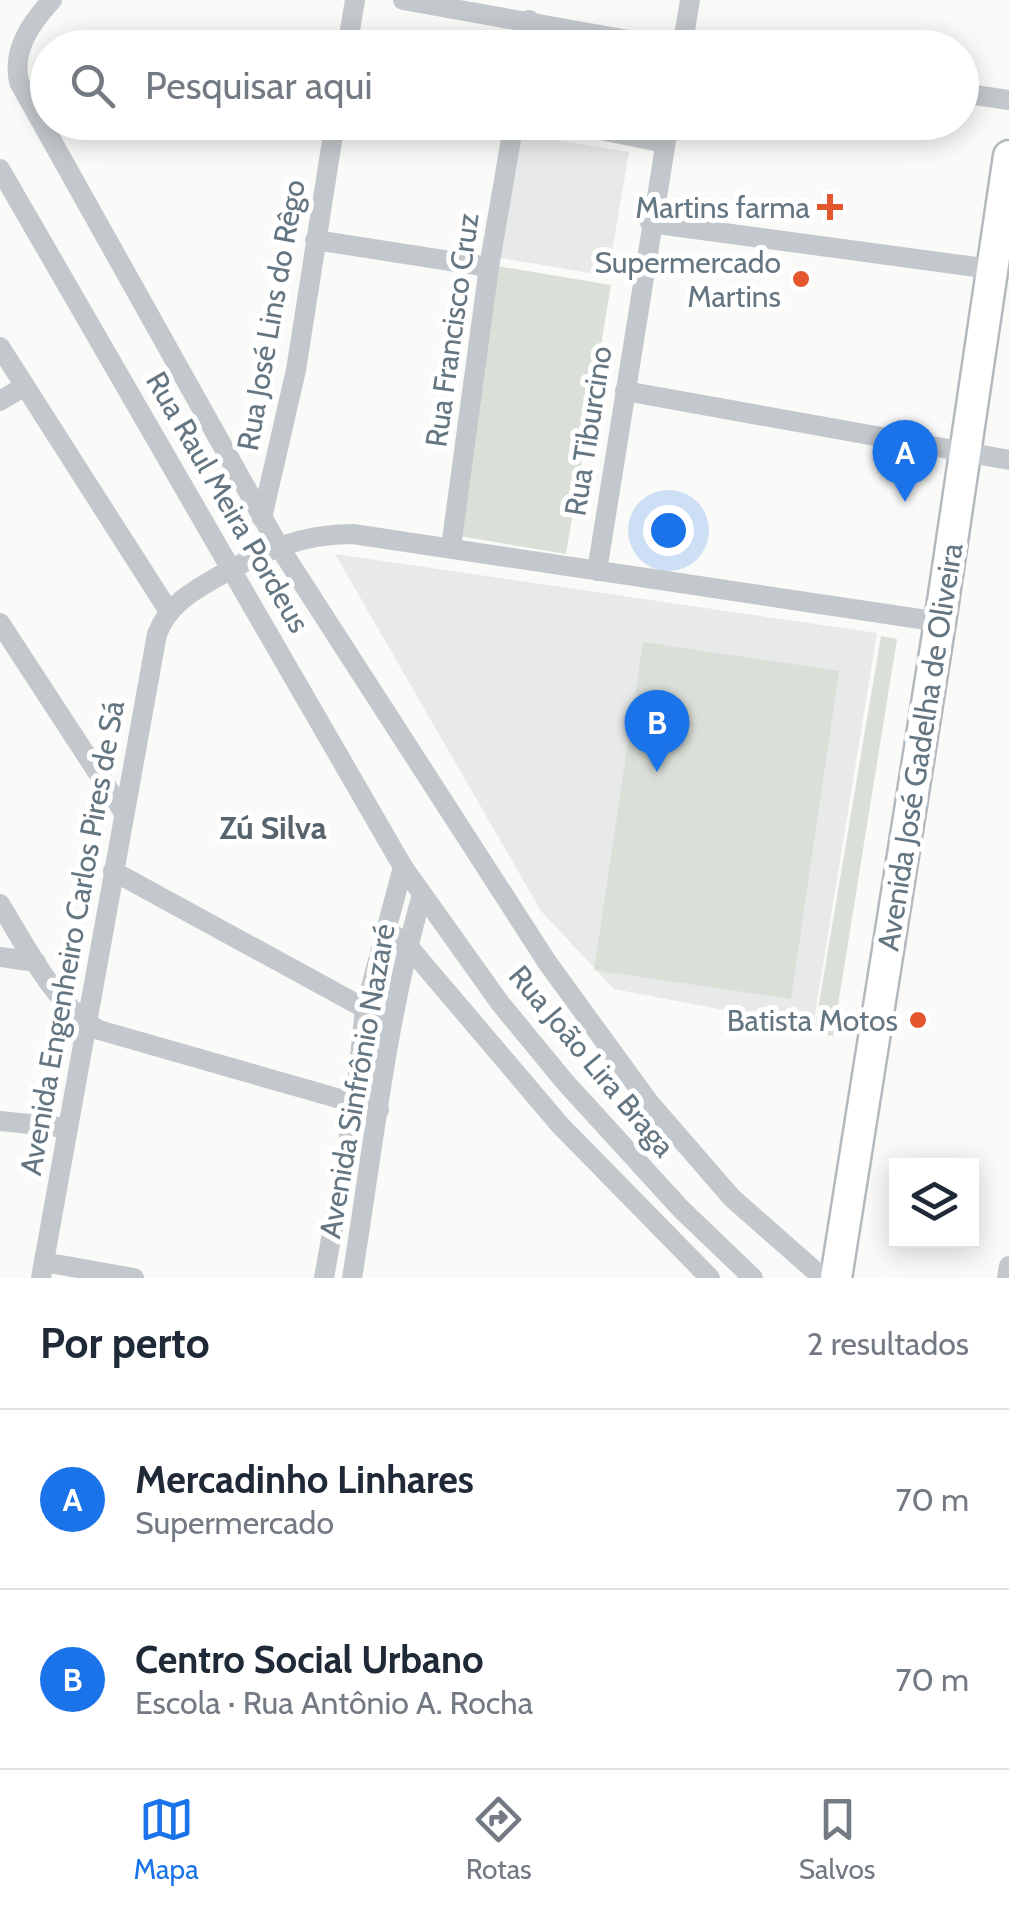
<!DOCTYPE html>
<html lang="pt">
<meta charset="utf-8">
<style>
body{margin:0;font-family:Cabin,sans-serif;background:#f6f6f7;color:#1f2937}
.controls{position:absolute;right:30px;bottom:30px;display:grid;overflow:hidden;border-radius:0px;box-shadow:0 5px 25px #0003}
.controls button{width:90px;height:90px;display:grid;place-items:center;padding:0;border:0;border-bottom:2px solid #e0e1e3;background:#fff;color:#1f2937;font:50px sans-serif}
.you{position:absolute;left:668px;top:530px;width:35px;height:35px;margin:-25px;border:8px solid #fff;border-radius:50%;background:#1a73e8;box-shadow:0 0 0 15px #1a73e833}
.badge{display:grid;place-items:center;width:65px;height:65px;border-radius:50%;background:#1a73e8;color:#fff;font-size:32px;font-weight:700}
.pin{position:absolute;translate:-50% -82px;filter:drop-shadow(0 2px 5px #0008)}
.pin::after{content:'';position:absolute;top:52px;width:35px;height:30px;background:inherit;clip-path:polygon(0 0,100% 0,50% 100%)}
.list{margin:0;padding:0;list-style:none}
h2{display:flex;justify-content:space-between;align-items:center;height:130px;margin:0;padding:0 40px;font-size:42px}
h2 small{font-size:32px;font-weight:400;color:#747a83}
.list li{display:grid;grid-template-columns:65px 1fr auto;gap:30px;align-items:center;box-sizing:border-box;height:180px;padding:0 40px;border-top:2px solid #e0e1e3}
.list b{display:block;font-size:38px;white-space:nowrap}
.list p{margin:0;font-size:32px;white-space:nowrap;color:#747a83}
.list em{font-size:32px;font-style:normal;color:#747a83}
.icon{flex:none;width:55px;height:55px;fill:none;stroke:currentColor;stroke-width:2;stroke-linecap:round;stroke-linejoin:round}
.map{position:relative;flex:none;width:1009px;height:1278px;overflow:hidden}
.search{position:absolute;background:#fff;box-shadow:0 5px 25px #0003;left:30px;right:30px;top:30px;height:110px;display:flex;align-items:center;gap:25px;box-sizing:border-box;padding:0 35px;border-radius:55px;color:#747a83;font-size:38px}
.sheet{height:490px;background:#fff}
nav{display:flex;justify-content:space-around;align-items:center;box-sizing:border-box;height:140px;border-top:2px solid #e0e1e3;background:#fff;font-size:28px;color:#747a83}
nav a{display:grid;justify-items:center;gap:5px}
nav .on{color:#1a73e8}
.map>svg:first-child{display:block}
</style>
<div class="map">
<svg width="1009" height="1278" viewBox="0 0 1009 1278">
<rect width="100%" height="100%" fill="#fafaf8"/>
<!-- built -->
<g fill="#e8e9e9">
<path d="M516,133L629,152L608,276L495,257Z"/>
<path d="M335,554L877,633L813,1027L614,989L541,911Z"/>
</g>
<!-- green -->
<g fill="#dadfd7">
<path d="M491,265L611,285L566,554L447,534Z"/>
<path d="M881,636L897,639L833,1036L814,1033Z"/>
<path d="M643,642L839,671L791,999L594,970Z"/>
</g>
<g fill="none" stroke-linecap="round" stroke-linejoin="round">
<defs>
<path id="secondary" d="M836,1278L940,622L1009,156"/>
</defs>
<!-- secondary casing -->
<use href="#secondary" stroke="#b3babf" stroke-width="35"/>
<!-- street -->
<g stroke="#c3c8cc" stroke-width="20">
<path d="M52,0C31,23 12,49 19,82L278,545L547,962L648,1101L732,1198L823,1278"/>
<path d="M403,0L673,48"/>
<path d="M347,48L355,0"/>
<path d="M525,48L529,20"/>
<path d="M682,48L690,0"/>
<path d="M962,93L1009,100"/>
<path d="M562,122L665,143"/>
<path d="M0,169L403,867L500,1003L565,1082L681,1209L753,1278"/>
<path d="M650,223L991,269"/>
<path d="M315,240L489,267"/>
<path d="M0,347L168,610"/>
<path d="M625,391L1009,460"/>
<path d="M0,401L25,386"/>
<path d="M262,518L296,370L335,122"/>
<path d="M451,547L489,267L514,122"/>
<path d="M597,571L669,122"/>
<path d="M0,623L124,813"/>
<path d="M113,871L375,1014"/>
<path d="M0,904C26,946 54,1005 99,1030L379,1110"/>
<path d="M386,929L408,946L560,1125L710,1278"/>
<path d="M0,957L36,962"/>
<path d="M0,1121L68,1128"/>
<path d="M44,1262L134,1278"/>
<path d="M41,1278L157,634C169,604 191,592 219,576C263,551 301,534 353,534L940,622"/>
<path d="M324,1278L355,1104L365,1009L403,867"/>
<path d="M352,1278C373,1150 386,1019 422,895"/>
<path d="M1007,1278L1009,1266"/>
</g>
<!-- secondary -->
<use href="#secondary" stroke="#fff" stroke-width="30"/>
</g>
<!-- markers -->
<g fill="#e4572e" stroke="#fff" stroke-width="4">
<path d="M825 192h10v10h10v10h-10v10h-10v-10h-10v-10h10z"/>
<circle cx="801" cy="279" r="10"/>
<circle cx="918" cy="1020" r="10"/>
</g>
<g text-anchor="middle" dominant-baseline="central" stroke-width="10" stroke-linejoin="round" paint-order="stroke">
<!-- poi labels -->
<g font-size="30" fill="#657683" stroke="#fff" text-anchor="end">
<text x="810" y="207">Martins farma</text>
<text x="781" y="262">Supermercado<tspan x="781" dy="34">Martins</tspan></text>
<text x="898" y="1020">Batista Motos</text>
</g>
<!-- street labels -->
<g font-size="30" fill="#657683" stroke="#fff">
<text transform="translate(271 315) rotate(-80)">Rua José Lins do Rêgo</text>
<text transform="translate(452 330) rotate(-82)">Rua Francisco Cruz</text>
<text transform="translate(588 431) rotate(-81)">Rua Tiburcino</text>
<text transform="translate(228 502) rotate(60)">Rua Raul Meira Pordeus</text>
<text transform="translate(920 747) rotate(-81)">Avenida José Gadelha de Oliveira</text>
<text transform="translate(72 938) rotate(-80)">Avenida Engenheiro Carlos Pires de Sá</text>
<text transform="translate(592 1061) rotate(50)">Rua João Lira Braga</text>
<text transform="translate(357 1081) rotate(-80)">Avenida Sinfrônio Nazaré</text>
</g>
<!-- neighbourhood labels -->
<g font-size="32" font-weight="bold" fill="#57646e" stroke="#fff">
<text x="273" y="827">Zú Silva</text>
</g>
</g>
</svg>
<div class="controls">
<button><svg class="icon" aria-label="layers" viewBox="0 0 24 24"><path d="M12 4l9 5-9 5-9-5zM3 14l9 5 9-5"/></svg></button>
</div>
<div class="you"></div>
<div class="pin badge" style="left:905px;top:502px">A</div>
<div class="pin badge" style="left:657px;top:772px">B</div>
<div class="search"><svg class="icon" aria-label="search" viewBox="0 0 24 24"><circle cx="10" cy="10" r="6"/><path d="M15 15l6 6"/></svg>Pesquisar aqui</div>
</div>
<section class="sheet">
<h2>Por perto<small>2 resultados</small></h2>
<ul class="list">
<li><span class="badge">A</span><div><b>Mercadinho Linhares</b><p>Supermercado</p></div><em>70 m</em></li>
<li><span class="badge">B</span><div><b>Centro Social Urbano</b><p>Escola · Rua Antônio A. Rocha</p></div><em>70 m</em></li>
</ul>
</section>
<nav>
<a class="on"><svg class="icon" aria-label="map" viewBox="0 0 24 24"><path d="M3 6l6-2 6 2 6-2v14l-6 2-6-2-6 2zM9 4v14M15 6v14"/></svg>Mapa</a>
<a><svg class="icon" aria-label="directions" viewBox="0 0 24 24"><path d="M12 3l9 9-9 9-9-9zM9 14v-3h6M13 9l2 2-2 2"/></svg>Rotas</a>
<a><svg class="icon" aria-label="saved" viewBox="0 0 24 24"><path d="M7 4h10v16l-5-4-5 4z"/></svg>Salvos</a>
</nav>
